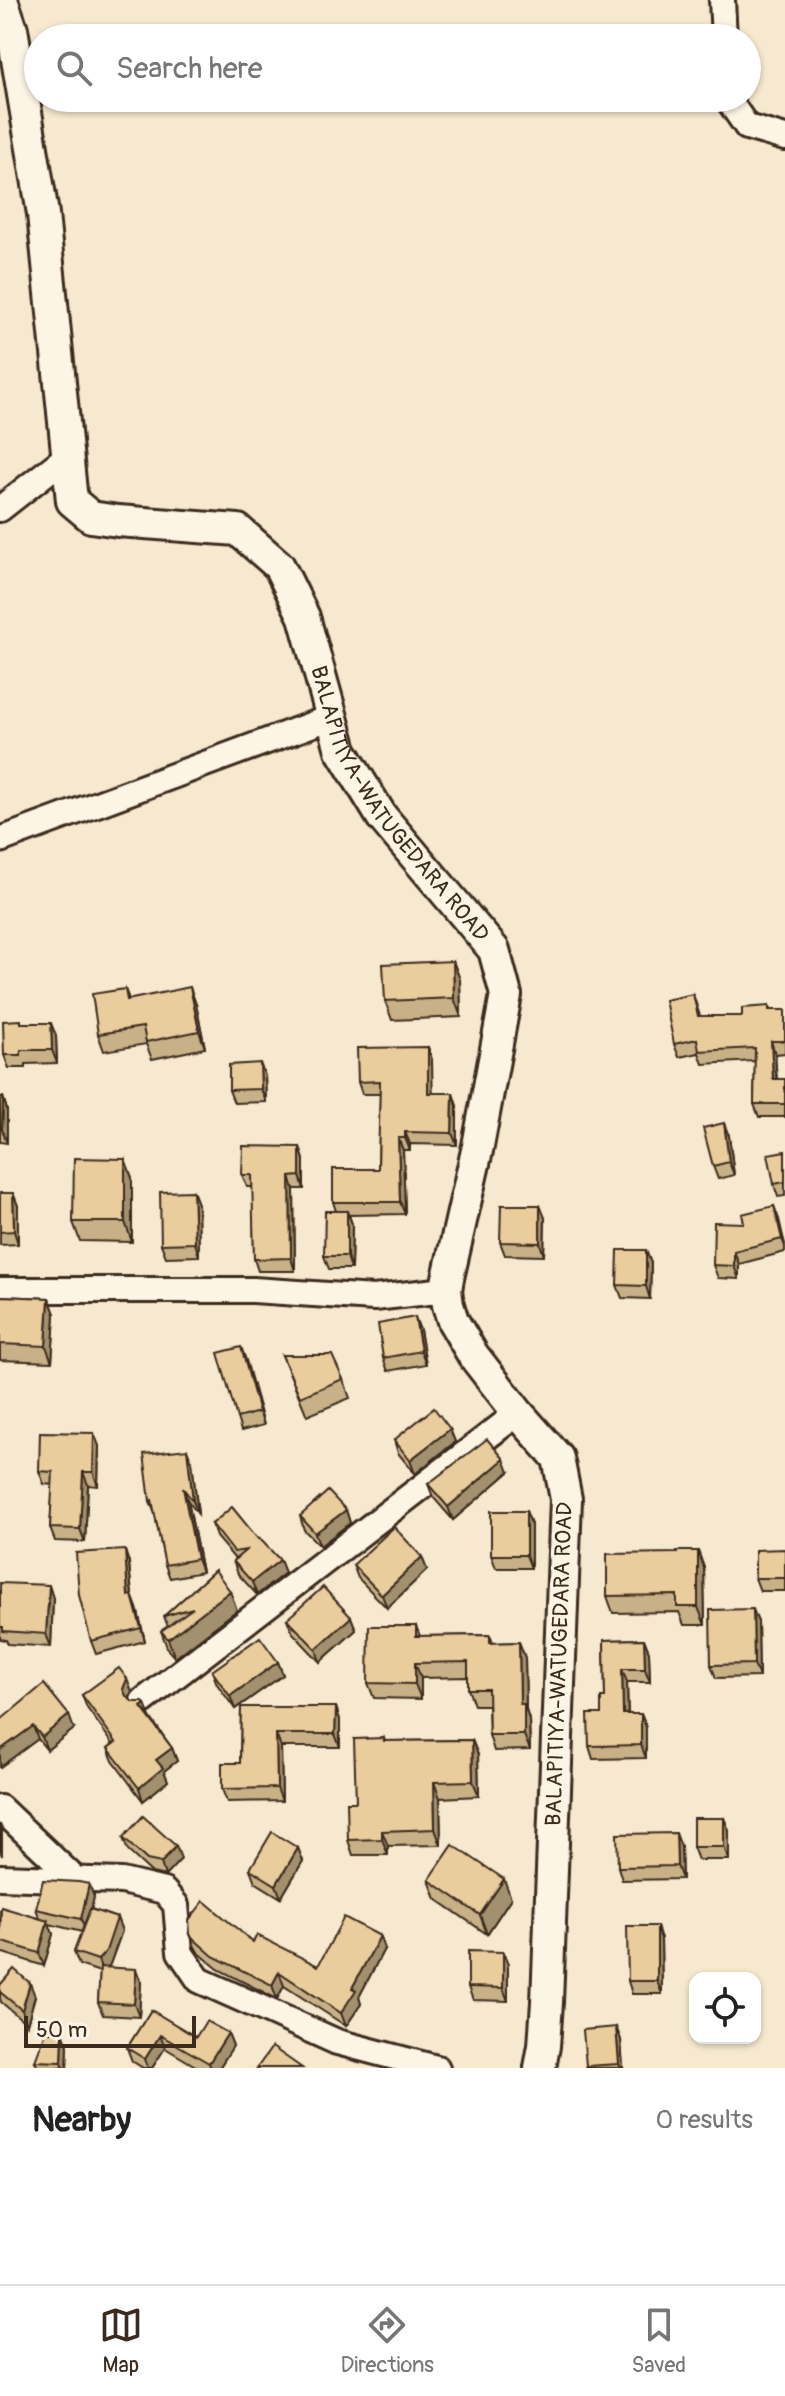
<!DOCTYPE html>
<style>
body{margin:0;font-family:Pangolin,sans-serif;background:#f2f2f2;color:#222}
.controls{position:absolute;right:24px;bottom:24px;display:grid;overflow:hidden;border-radius:16px;box-shadow:0 2px 6px #0004}
.controls button{width:72px;height:72px;display:grid;place-items:center;padding:0;border:0;border-bottom:2px solid #e0e0e0;background:#fff;color:#222;font:40px sans-serif}
.scale{position:absolute;left:24px;bottom:20px;width:172px;box-sizing:border-box;padding-left:8px;border:4px solid #3b2a1e;border-top:0;font-size:22px;line-height:28px;white-space:nowrap;color:#3b2a1e;-webkit-text-stroke:6px #fcf5e5;paint-order:stroke}
.list{margin:0;padding:0;list-style:none}
h2{display:flex;justify-content:space-between;align-items:center;height:104px;margin:0;padding:0 32px;font-size:34px}
h2 small{font-size:26px;font-weight:400;color:#767676}
.icon{flex:none;width:44px;height:44px;fill:none;stroke:currentColor;stroke-width:2;stroke-linecap:round;stroke-linejoin:round}
.map{position:relative;flex:none;width:785px;height:2068px;overflow:hidden}
.search{position:absolute;background:#fff;box-shadow:0 2px 6px #0004;left:24px;right:24px;top:24px;height:88px;display:flex;align-items:center;gap:20px;box-sizing:border-box;padding:0 28px;border-radius:44px;color:#767676;font-size:30px}
.sheet{height:216px;background:#fff}
nav{display:flex;justify-content:space-around;align-items:center;box-sizing:border-box;height:112px;border-top:2px solid #e0e0e0;background:#fff;font-size:22px;color:#767676}
nav a{display:grid;justify-items:center;gap:4px}
nav .on{color:#3b2a1e}
.map>svg:first-child{display:block}
</style>
<div class="map">
<svg width="785" height="2068" viewBox="0 0 785 2068">
<rect width="100%" height="100%" fill="#f6e9cf"/>
<filter id="ink" filterUnits="userSpaceOnUse"><feTurbulence type="fractalNoise" baseFrequency=".0125" numOctaves="2"/><feDisplacementMap in="SourceGraphic" scale="16" xChannelSelector="R" yChannelSelector="G"/><feConvolveMatrix kernelMatrix="1 2 1 2 8 2 1 2 1" color-interpolation-filters="sRGB"/></filter>
<g filter="url(#ink)">
<g fill="none" stroke-linecap="round" stroke-linejoin="round">
<defs>
<g id="minor">
<path d="M722,0L724,38"/>
<path d="M727,98L747,127L785,138"/>
<path d="M0,509L66,457"/>
<path d="M0,840L332,717"/>
<path d="M0,1290H253L374,1298L446,1290"/>
<path d="M143,1701L518,1413"/>
<path d="M0,1808L76,1880"/>
<path d="M0,1877L122,1881L164,1891L176,1905L180,1952L199,1980L337,2042L437,2068"/>
</g>
<g id="major">
<path id="s1" d="M2,0L12,29L43,214L72,501L91,517L118,521L238,530L279,566L304,617L341,750L382,817L494,950L506,995L478,1146L448,1278L446,1290L448,1305L453,1321L473,1355L518,1413L558,1458L566,1499L547,2002L544,2046L540,2068"/>
</g>
</defs>
<!-- minor casing -->
<use href="#minor" stroke="#3b2a1e" stroke-width="30"/>
<!-- major casing -->
<use href="#major" stroke="#3b2a1e" stroke-width="36"/>
<!-- minor -->
<use href="#minor" stroke="#fcf5e5" stroke-width="24"/>
<!-- major -->
<use href="#major" stroke="#fcf5e5" stroke-width="30"/>
</g>
<!-- wall -->
<g fill="#c8b087" stroke="#3b2a1e" stroke-width="2">
<path d="M453,961L460,980L461,1017L392,1020L385,1001Z"/>
<path d="M125,989L129,999L196,1004L205,1048L152,1059L146,1044L104,1051L98,1034Z"/>
<path d="M693,994L700,1016H742L769,1006L770,1010H785V1053L775,1054L777,1079H785V1117H759L754,1104L755,1061L703,1064L699,1053L679,1057L674,1044Z"/>
<path d="M22,1023L56,1036L57,1063L26,1064V1068H9L4,1055Z"/>
<path d="M428,1047L432,1060V1093L457,1106V1145L410,1144V1150H403L405,1214L349,1215L352,1224L351,1269H329L324,1256L336,1211L333,1202L378,1169L380,1094H362L358,1082Z"/>
<path d="M265,1076L266,1102L234,1103L229,1090Z"/>
<path d="M0,1097H3L7,1110V1143L0,1142Z"/>
<path d="M729,1136L734,1175L718,1179L713,1166Z"/>
<path d="M300,1147L304,1160V1189H294L295,1271H258L254,1259L253,1187H247L242,1175Z"/>
<path d="M785,1151V1196L778,1197L774,1184Z"/>
<path d="M125,1159L132,1178V1242L80,1241L73,1222Z"/>
<path d="M193,1191L198,1204L199,1256L166,1257L161,1244Z"/>
<path d="M0,1193H13L18,1206V1244L0,1245Z"/>
<path d="M774,1206L785,1244V1252L739,1264V1279L718,1278L713,1265L744,1223Z"/>
<path d="M545,1218L544,1256L505,1255L500,1242Z"/>
<path d="M651,1263L650,1299L622,1298L617,1285Z"/>
<path d="M0,1296L49,1298L55,1314L52,1362L0,1360Z"/>
<path d="M420,1330L426,1364L388,1371L383,1358Z"/>
<path d="M241,1347L264,1425L241,1431L237,1418Z"/>
<path d="M282,1355L343,1379L350,1398L307,1416Z"/>
<path d="M450,1429L455,1442L415,1474L398,1453L394,1440Z"/>
<path d="M99,1446L98,1486L88,1485L85,1542L55,1541L50,1528L53,1485L44,1484L39,1471Z"/>
<path d="M192,1462L198,1514L188,1501L202,1572L170,1578L165,1565L155,1514L150,1501Z"/>
<path d="M509,1472L453,1520L433,1497L428,1484Z"/>
<path d="M346,1510L350,1523L320,1546L304,1530L300,1516Z"/>
<path d="M526,1511L531,1524V1568H496L491,1555Z"/>
<path d="M212,1524L258,1539L280,1560L285,1573L257,1595L238,1574L233,1561L235,1559L216,1537Z"/>
<path d="M785,1549V1591H760L755,1578Z"/>
<path d="M698,1551L704,1568L705,1625H684L679,1612L613,1613L607,1596L677,1553Z"/>
<path d="M422,1557L427,1570L387,1608L358,1578L353,1565Z"/>
<path d="M129,1563L132,1595L137,1608L145,1641L96,1654L91,1641Z"/>
<path d="M215,1570L237,1610L175,1658L168,1650L161,1631L168,1627L164,1616Z"/>
<path d="M0,1583L53,1598L51,1647L8,1644L6,1640L0,1639Z"/>
<path d="M351,1617L356,1630L320,1662L292,1632L287,1619Z"/>
<path d="M758,1622L759,1677L716,1678L711,1665Z"/>
<path d="M416,1626L420,1636L490,1635L493,1643L519,1642L525,1658L526,1710L529,1720L530,1750L494,1751L489,1735L488,1705H474L468,1689V1677L421,1678V1699L374,1698L368,1683Z"/>
<path d="M644,1639L649,1652L650,1682H627L628,1714H641L646,1727V1758L593,1759L589,1746L601,1714L605,1697L604,1640Z"/>
<path d="M278,1662L283,1675L235,1709L217,1684L212,1671Z"/>
<path d="M132,1692L129,1699L150,1717L172,1748L177,1761L164,1771L168,1781L143,1801L113,1761L108,1748L113,1744L87,1708L82,1695Z"/>
<path d="M241,1707H336L340,1720V1747H281L282,1801L227,1802L222,1789L240,1763Z"/>
<path d="M0,1717L2,1719L74,1729L47,1750L38,1739L0,1767Z"/>
<path d="M384,1738L385,1741L472,1740L478,1755L479,1796L440,1798L441,1845L388,1846V1855H353L348,1840L356,1802Z"/>
<path d="M724,1818L729,1831V1860H698L693,1847Z"/>
<path d="M123,1838L176,1846L181,1859L165,1876L152,1873L128,1851Z"/>
<path d="M681,1847L682,1879L622,1880L618,1867Z"/>
<path d="M298,1848L303,1861L281,1898L255,1882L250,1869Z"/>
<path d="M429,1880L511,1898L487,1934L436,1899Z"/>
<path d="M94,1897L91,1909L117,1918L122,1931L110,1964L108,1967L141,1982L139,2017L103,2015L98,2002L100,1972L79,1965L74,1952L82,1932L49,1924L53,1934L44,1966L0,1952V1910L40,1919L36,1909Z"/>
<path d="M190,1934L253,1942L318,1966L384,1949L359,1997L361,2004L346,2026L284,1986L277,1999L218,1969L198,1952L195,1947Z"/>
<path d="M661,1939L662,1994H632L628,1981Z"/>
<path d="M508,1965V2001L473,2000L468,1987Z"/>
<path d="M0,1985L35,1996L27,2024L1,2002L0,1998Z"/>
<path d="M151,2010L196,2037L228,2033L233,2046L219,2068H199L165,2048L152,2068H143L132,2061L127,2048Z"/>
<path d="M616,2027L621,2040L623,2068H587L586,2066Z"/>
<path d="M63,2032L68,2046L67,2068H38L35,2061Z"/>
</g>
<!-- shaded-wall -->
<g fill="#a3906e" stroke="#3b2a1e" stroke-width="2">
<path d="M453,961L460,980L461,1017L454,998Z"/>
<path d="M190,987L196,1004L205,1048L199,1031Z"/>
<path d="M51,1023L56,1036L57,1063L52,1050Z"/>
<path d="M771,1041L775,1054L777,1091L773,1079Z"/>
<path d="M428,1047L432,1060L433,1106L428,1093Z"/>
<path d="M260,1063L265,1076L266,1102L261,1089Z"/>
<path d="M453,1093L457,1106V1145L452,1133Z"/>
<path d="M3,1097L7,1110V1143L2,1129Z"/>
<path d="M724,1123L729,1136L734,1175L729,1162Z"/>
<path d="M405,1132L410,1144V1150L405,1138Z"/>
<path d="M398,1138L403,1150L405,1214L400,1202Z"/>
<path d="M300,1147L304,1160V1189L300,1176Z"/>
<path d="M125,1159L132,1178V1242L125,1222Z"/>
<path d="M290,1177L294,1189L295,1271L291,1258Z"/>
<path d="M193,1191L198,1204L199,1256L195,1243Z"/>
<path d="M13,1193L18,1206V1244L14,1231Z"/>
<path d="M540,1205L545,1218L544,1256L540,1243Z"/>
<path d="M774,1206L779,1219L785,1246L782,1239Z"/>
<path d="M347,1211L352,1224L351,1269L347,1256Z"/>
<path d="M646,1250L651,1263L650,1299L646,1286Z"/>
<path d="M734,1251L739,1264V1279L734,1266Z"/>
<path d="M49,1298L55,1314L52,1362L46,1346Z"/>
<path d="M415,1317L420,1330L426,1364L421,1351Z"/>
<path d="M241,1347L246,1360L264,1425L259,1412Z"/>
<path d="M450,1429L455,1442L415,1474L410,1460Z"/>
<path d="M94,1433L99,1446L98,1486L93,1472Z"/>
<path d="M187,1449L192,1462L198,1514L193,1501Z"/>
<path d="M504,1459L509,1472L453,1520L448,1507Z"/>
<path d="M83,1472L88,1485L85,1542L80,1529Z"/>
<path d="M183,1488L188,1501L202,1572L197,1559Z"/>
<path d="M346,1510L350,1523L320,1546L315,1533Z"/>
<path d="M526,1511L531,1524V1568L526,1555Z"/>
<path d="M125,1550L129,1563L133,1609L128,1596Z"/>
<path d="M698,1551L704,1568L705,1625L698,1607Z"/>
<path d="M422,1557L427,1570L387,1608L382,1595Z"/>
<path d="M280,1560L285,1573L257,1595L252,1582Z"/>
<path d="M49,1585L53,1598L51,1647L46,1634Z"/>
<path d="M230,1591L237,1610L175,1658L168,1639Z"/>
<path d="M132,1595L137,1608L145,1641L141,1628Z"/>
<path d="M753,1609L758,1622L759,1677L754,1664Z"/>
<path d="M351,1617L356,1630L320,1662L316,1649Z"/>
<path d="M644,1639L649,1652L650,1682L645,1669Z"/>
<path d="M519,1642L525,1658L526,1710L529,1720L530,1750L524,1735L520,1704Z"/>
<path d="M278,1662L283,1675L235,1709L230,1696Z"/>
<path d="M415,1663L421,1678V1699L415,1684Z"/>
<path d="M622,1669L627,1682L628,1727L623,1714Z"/>
<path d="M127,1679L132,1692L128,1702L123,1689Z"/>
<path d="M145,1704L150,1717L141,1707Z"/>
<path d="M336,1707L340,1720V1747L335,1734Z"/>
<path d="M641,1714L646,1727V1758L641,1745Z"/>
<path d="M69,1715L74,1729L47,1750L42,1737Z"/>
<path d="M33,1726L38,1739L0,1767V1750Z"/>
<path d="M276,1734L281,1747L282,1801L277,1788Z"/>
<path d="M472,1740L478,1755L479,1796L473,1781Z"/>
<path d="M172,1748L177,1761L164,1771L168,1781L143,1801L139,1788L156,1760Z"/>
<path d="M434,1782L440,1798L441,1845L435,1829Z"/>
<path d="M724,1818L729,1831V1860L724,1847Z"/>
<path d="M0,1824L2,1831V1856L0,1850Z"/>
<path d="M382,1831L388,1846V1855L382,1839Z"/>
<path d="M676,1833L681,1847L682,1879L677,1866Z"/>
<path d="M176,1846L181,1859L165,1876L161,1863Z"/>
<path d="M298,1848L303,1861L281,1898L276,1885Z"/>
<path d="M504,1879L511,1898L487,1934L480,1915Z"/>
<path d="M89,1884L94,1897L86,1932L81,1919Z"/>
<path d="M117,1918L122,1931L110,1964L103,1973L98,1960Z"/>
<path d="M48,1921L53,1934L44,1966L39,1953Z"/>
<path d="M657,1926L661,1939L662,1994L657,1981Z"/>
<path d="M380,1936L384,1949L359,1997L361,2004L346,2026L341,2013L352,1988Z"/>
<path d="M503,1952L508,1965V2001L503,1988Z"/>
<path d="M136,1969L141,1982L139,2017L134,2004Z"/>
<path d="M279,1972L284,1986L277,1999L272,1985Z"/>
<path d="M30,1983L35,1996L27,2024L22,2010Z"/>
<path d="M616,2027L621,2040L623,2068H621L619,2064Z"/>
<path d="M63,2032L68,2046L67,2068H64L62,2062Z"/>
<path d="M228,2033L233,2046L219,2068H211L209,2063Z"/>
<path d="M160,2035L165,2048L152,2068H148L145,2059Z"/>
</g>
<!-- building -->
<g fill="#e9cd9d" stroke="#3b2a1e" stroke-width="2">
<path d="M453,961L454,998L385,1001L383,964Z"/>
<path d="M190,987L199,1031L146,1042L143,1027L98,1034L92,994L125,989L127,1000Z"/>
<path d="M693,994L698,1016H742V1008L769,1006V1010H785V1041H771L773,1079H785V1104H754L755,1048L699,1051L697,1039L674,1044L665,1000Z"/>
<path d="M21,1020V1023H51L52,1050H21V1055H4L3,1021Z"/>
<path d="M428,1047V1093H453L452,1133L405,1132V1138H398L400,1202H333V1169H378L380,1081L358,1082L357,1048Z"/>
<path d="M260,1063L261,1089L229,1090V1065Z"/>
<path d="M0,1097H3L2,1129H0Z"/>
<path d="M724,1123L729,1162L713,1166L703,1128Z"/>
<path d="M243,1146L300,1147V1176L290,1177L291,1258L254,1259L252,1175H242Z"/>
<path d="M785,1151V1182L774,1184L768,1154Z"/>
<path d="M74,1158L125,1159V1222H73Z"/>
<path d="M193,1191L195,1243L161,1244L160,1192Z"/>
<path d="M0,1193H13L14,1231L0,1232Z"/>
<path d="M501,1205H540V1243L500,1242Z"/>
<path d="M774,1206L782,1239L734,1251V1266L713,1265L714,1222L744,1223L742,1214Z"/>
<path d="M325,1211H347V1256H324Z"/>
<path d="M618,1250H646V1286L617,1285Z"/>
<path d="M0,1296L49,1298L46,1346L0,1344Z"/>
<path d="M415,1317L421,1351L383,1358L378,1324Z"/>
<path d="M241,1347L259,1412L237,1418L218,1353Z"/>
<path d="M282,1355H332L343,1379L300,1397Z"/>
<path d="M434,1408L450,1429L410,1460L394,1440Z"/>
<path d="M40,1432L94,1433L93,1472H83L80,1529L50,1528L53,1472L39,1471Z"/>
<path d="M487,1439L504,1459L448,1507L428,1484Z"/>
<path d="M187,1449L193,1501L183,1488L197,1559L165,1565L152,1500L150,1501L144,1454Z"/>
<path d="M328,1491L346,1510L315,1533L300,1516Z"/>
<path d="M232,1507L258,1539L259,1538L280,1560L252,1582L233,1561L246,1550L234,1552L212,1524Z"/>
<rect x="491" y="1511" width="35" height="44"/>
<path d="M394,1527L422,1557L382,1595L353,1565Z"/>
<path d="M785,1549V1578H755V1550Z"/>
<path d="M125,1550L128,1596L132,1595L141,1628L91,1641L79,1595L76,1553Z"/>
<path d="M677,1551H698V1607H677V1595L607,1596V1554L677,1553Z"/>
<path d="M215,1570L230,1591L168,1639L161,1631L193,1608L164,1616Z"/>
<path d="M0,1583L49,1585L46,1634L3,1631V1627H0Z"/>
<path d="M323,1587L351,1617L316,1649L287,1619Z"/>
<path d="M753,1609L754,1664L711,1665L710,1610Z"/>
<path d="M369,1626H416V1636L490,1635V1643L519,1642L520,1704H524V1735H489L488,1689H468V1662L415,1663V1684L368,1683Z"/>
<path d="M260,1637L278,1662L230,1696L212,1671Z"/>
<path d="M644,1639L645,1669H622L623,1714H641V1745L589,1746L588,1714H601V1697H605L604,1640Z"/>
<path d="M119,1668L127,1679L123,1689L126,1696L133,1702H143L145,1704L141,1707L172,1748L156,1760L163,1768L139,1788L108,1748L116,1742L82,1695Z"/>
<path d="M44,1684L69,1715L42,1737L33,1726L0,1750V1717L2,1719Z"/>
<path d="M241,1707H336L335,1734H276L277,1788L222,1789V1763H240Z"/>
<path d="M384,1738V1741L472,1740L473,1781L434,1782L435,1829L382,1831V1839L348,1840L347,1802H356L354,1739Z"/>
<path d="M143,1816L176,1846L161,1863L147,1860L123,1838Z"/>
<rect x="693" y="1818" width="31" height="29"/>
<path d="M272,1832L298,1848L276,1885L250,1869Z"/>
<path d="M676,1833L677,1866L618,1867L617,1834Z"/>
<path d="M453,1845L504,1879L480,1915L429,1880Z"/>
<path d="M43,1880L79,1882L89,1884L81,1919L36,1909Z"/>
<path d="M204,1901L253,1942L257,1935L318,1966L344,1917L380,1936L352,1988L356,1990L341,2013L279,1972L272,1985L213,1956L194,1939L190,1934L189,1920Z"/>
<path d="M1,1907L48,1921L39,1953L0,1941Z"/>
<path d="M90,1909L117,1918L106,1951L98,1960L74,1952Z"/>
<path d="M627,1926H657V1981H628Z"/>
<path d="M468,1951L503,1952V1988L468,1987Z"/>
<path d="M100,1967L136,1969L134,2004L98,2002Z"/>
<path d="M14,1969L30,1983L22,2010L0,1992V1985Z"/>
<path d="M151,2010L196,2037L206,2021L228,2033L209,2063L160,2035L145,2059L127,2048Z"/>
<path d="M616,2027L619,2064L586,2066L583,2030Z"/>
<path d="M46,2032H63L62,2062L35,2061Z"/>
<path d="M272,2047L302,2068H257Z"/>
</g>
</g>
<g text-anchor="middle" dominant-baseline="central" stroke-width="6" stroke-linejoin="round" paint-order="stroke">
<!-- street labels -->
<g font-size="22" fill="#3b2a1e" stroke="#fcf5e5">
<text stroke="none"><textPath href="#s1" startOffset="1004">BALAPITIYA-WATUGEDARA ROAD</textPath></text>
<text transform="translate(559 1664) rotate(-88)">BALAPITIYA-WATUGEDARA ROAD</text>
</g>
</g>
</svg>
<div class="controls">
<button><svg class="icon" aria-label="locate" viewBox="0 0 24 24"><circle cx="12" cy="12" r="6"/><path d="M12 2v4M12 18v4M2 12h4M18 12h4"/></svg></button>
</div>
<div class="scale">50 m</div>
<div class="search"><svg class="icon" aria-label="search" viewBox="0 0 24 24"><circle cx="10" cy="10" r="6"/><path d="M15 15l6 6"/></svg>Search here</div>
</div>
<section class="sheet">
<h2>Nearby<small>0 results</small></h2>
<ul class="list">
</ul>
</section>
<nav>
<a class="on"><svg class="icon" aria-label="map" viewBox="0 0 24 24"><path d="M3 6l6-2 6 2 6-2v14l-6 2-6-2-6 2zM9 4v14M15 6v14"/></svg>Map</a>
<a><svg class="icon" aria-label="directions" viewBox="0 0 24 24"><path d="M12 3l9 9-9 9-9-9zM9 14v-3h6M13 9l2 2-2 2"/></svg>Directions</a>
<a><svg class="icon" aria-label="saved" viewBox="0 0 24 24"><path d="M7 4h10v16l-5-4-5 4z"/></svg>Saved</a>
</nav>
